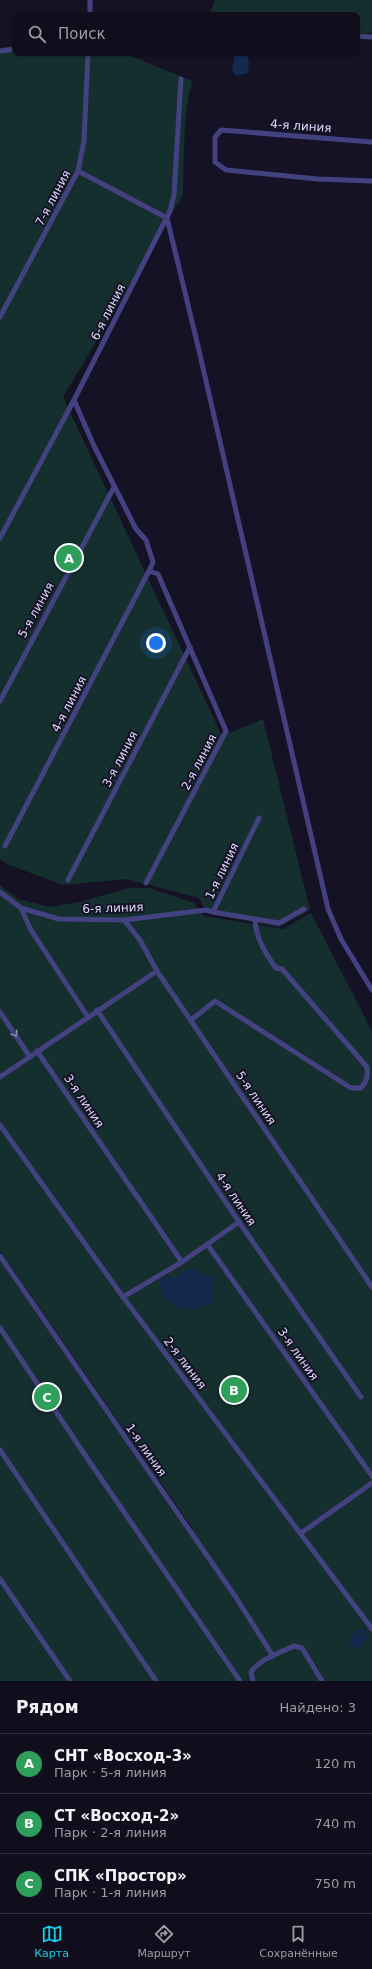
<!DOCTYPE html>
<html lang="ru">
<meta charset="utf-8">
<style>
body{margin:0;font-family:"DejaVu Sans",sans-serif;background:#1e1c29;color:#f1f3f6}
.you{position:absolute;left:156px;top:643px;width:14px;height:14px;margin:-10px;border:3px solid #fff;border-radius:50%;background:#1a73e8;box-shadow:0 0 0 6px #1a73e833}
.badge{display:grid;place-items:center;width:26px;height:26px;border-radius:50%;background:#16d1eb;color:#fff;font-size:13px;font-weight:700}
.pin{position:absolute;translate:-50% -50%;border:2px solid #fff;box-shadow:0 1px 4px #0006}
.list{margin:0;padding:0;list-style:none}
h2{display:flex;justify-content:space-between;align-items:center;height:52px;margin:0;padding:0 16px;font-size:17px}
h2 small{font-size:13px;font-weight:400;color:#9c9ca3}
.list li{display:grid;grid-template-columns:26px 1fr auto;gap:12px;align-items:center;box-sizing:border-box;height:60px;padding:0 16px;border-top:1px solid #302e3b}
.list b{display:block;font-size:15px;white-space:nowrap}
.list p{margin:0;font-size:13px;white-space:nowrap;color:#9c9ca3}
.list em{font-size:13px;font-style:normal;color:#9c9ca3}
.icon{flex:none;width:22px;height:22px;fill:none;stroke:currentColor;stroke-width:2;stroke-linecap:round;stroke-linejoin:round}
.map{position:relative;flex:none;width:372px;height:1681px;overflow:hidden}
.search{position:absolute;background:#100e1c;box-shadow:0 1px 3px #0004;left:12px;right:12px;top:12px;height:44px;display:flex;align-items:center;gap:10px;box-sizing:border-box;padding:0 14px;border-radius:8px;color:#9c9ca3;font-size:15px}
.sheet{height:232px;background:#100e1c}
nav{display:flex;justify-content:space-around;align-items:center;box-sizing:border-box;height:56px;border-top:1px solid #302e3b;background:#100e1c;font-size:11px;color:#9c9ca3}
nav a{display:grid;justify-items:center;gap:2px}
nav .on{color:#16d1eb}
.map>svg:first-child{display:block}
</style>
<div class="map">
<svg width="372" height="1681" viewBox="0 0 372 1681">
<rect width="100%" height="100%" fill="#151226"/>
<!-- green -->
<g fill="#152f2f">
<path d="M215,0H372V33H357V15H209Z"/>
<path d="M15,46V53H124L192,81C183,118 184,157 183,195L63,397L222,736L263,719L310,910L279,927L207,913L199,898L127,879L63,885L7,864L0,859V48Z"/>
<path d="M0,885L18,899L50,907L79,902L129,888H149L194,903L203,916L283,929L311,913L372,1031V1681H0V1260L189,1532L193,1529L0,1251Z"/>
</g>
<!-- water -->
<g fill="#15294c">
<path d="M235,53H246L249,61L248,73L236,76L232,70Z"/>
<path d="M186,1269H192L214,1278V1303L191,1310L184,1307L179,1310C172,1306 170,1300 163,1297L159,1286L163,1278L171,1276L176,1278Z"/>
<path d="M358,1630H364L369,1637L359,1649L354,1648L350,1645C350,1637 352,1635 358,1630Z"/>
</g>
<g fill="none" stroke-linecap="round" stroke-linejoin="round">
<!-- minor -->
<g stroke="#444181" stroke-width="5">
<path d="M90,15V0"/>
<path d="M357,36L372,37"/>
<path d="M0,51L15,49"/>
<path d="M372,142L221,130L215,137V162L226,170L318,179L372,181"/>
<path d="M78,171L167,218L197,342L328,909L341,939L372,990"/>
<path d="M0,317L78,171L84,141L88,53"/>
<path d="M74,400L94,446L136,529L146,540L153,562L149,571L158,574L226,731L146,883"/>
<path d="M0,538L74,400L170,211L174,195L181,79"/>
<path d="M0,701L114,487"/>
<path d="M259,818L213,912L279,923L304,909"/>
<path d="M5,846L149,571"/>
<path d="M68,880L190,647"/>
<path d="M0,892L21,908L31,930L88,1017"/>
<path d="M21,908L59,919L124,920L206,910L213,912"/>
<path d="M124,920L140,940L157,971L372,1287"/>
<path d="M97,1010L239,1222L361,1397"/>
<path d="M0,1012L30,1057"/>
<path d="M191,1020L215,1001L351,1088H361C367,1081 368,1076 367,1067L282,969L276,968C265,953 256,938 255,920"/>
<path d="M37,1051L182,1262"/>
<path d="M0,1077L157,971"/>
<path d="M0,1125L123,1297L372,1629"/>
<path d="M207,1244L372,1476"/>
<path d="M0,1256L235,1596L273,1656"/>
<path d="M123,1297L182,1262L239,1222"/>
<path d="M0,1328L89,1461L240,1681"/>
<path d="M0,1450L156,1681"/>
<path d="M301,1533L372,1483"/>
<path d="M0,1579L70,1681"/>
<path d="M253,1681L251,1672C260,1659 281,1652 294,1646L302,1648L322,1681"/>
</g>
</g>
<!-- one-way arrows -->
<defs><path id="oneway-chevron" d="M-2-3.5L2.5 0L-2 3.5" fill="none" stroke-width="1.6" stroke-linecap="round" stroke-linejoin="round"/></defs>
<use stroke="#8986b8" href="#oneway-chevron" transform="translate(15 1034) rotate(56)"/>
<g text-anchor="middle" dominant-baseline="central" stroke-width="4" stroke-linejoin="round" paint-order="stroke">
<!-- street labels -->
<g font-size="12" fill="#dedafc" stroke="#151226">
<text transform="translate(301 126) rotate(4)">4-я линия</text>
<text transform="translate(53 198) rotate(-62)">7-я линия</text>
<text transform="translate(108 312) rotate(-63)">6-я линия</text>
<text transform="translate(36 610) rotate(-61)">5-я линия</text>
<text transform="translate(69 704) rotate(-62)">4-я линия</text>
<text transform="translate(120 759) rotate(-62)">3-я линия</text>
<text transform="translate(199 762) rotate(-62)">2-я линия</text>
<text transform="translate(222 871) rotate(-64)">1-я линия</text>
<text transform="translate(113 908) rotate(-2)">6-я линия</text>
<text transform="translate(256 1098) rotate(56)">5-я линия</text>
<text transform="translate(84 1101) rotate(56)">3-я линия</text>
<text transform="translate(236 1199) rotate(56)">4-я линия</text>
<text transform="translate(298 1354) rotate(55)">3-я линия</text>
<text transform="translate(185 1363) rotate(53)">2-я линия</text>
<text transform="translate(146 1450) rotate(55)">1-я линия</text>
</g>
</g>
</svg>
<div class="you"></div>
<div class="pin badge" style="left:69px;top:558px;background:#2e9e5b">A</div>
<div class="pin badge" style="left:234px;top:1390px;background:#2e9e5b">B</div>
<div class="pin badge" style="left:47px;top:1397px;background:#2e9e5b">C</div>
<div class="search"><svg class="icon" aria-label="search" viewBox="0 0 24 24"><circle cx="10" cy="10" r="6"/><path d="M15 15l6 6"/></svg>Поиск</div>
</div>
<section class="sheet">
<h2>Рядом<small>Найдено: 3</small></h2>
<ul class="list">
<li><span class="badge" style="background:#2e9e5b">A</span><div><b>СНТ «Восход-3»</b><p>Парк · 5-я линия</p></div><em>120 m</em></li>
<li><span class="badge" style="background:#2e9e5b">B</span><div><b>СТ «Восход-2»</b><p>Парк · 2-я линия</p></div><em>740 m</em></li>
<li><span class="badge" style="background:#2e9e5b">C</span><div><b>СПК «Простор»</b><p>Парк · 1-я линия</p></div><em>750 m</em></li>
</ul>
</section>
<nav>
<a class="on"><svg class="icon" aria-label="map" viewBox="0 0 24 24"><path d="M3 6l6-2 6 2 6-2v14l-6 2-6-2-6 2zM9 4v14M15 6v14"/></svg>Карта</a>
<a><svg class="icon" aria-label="directions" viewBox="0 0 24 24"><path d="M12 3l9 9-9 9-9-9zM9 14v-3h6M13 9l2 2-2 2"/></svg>Маршрут</a>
<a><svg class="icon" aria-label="saved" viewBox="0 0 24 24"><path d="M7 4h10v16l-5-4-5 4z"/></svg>Сохранённые</a>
</nav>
